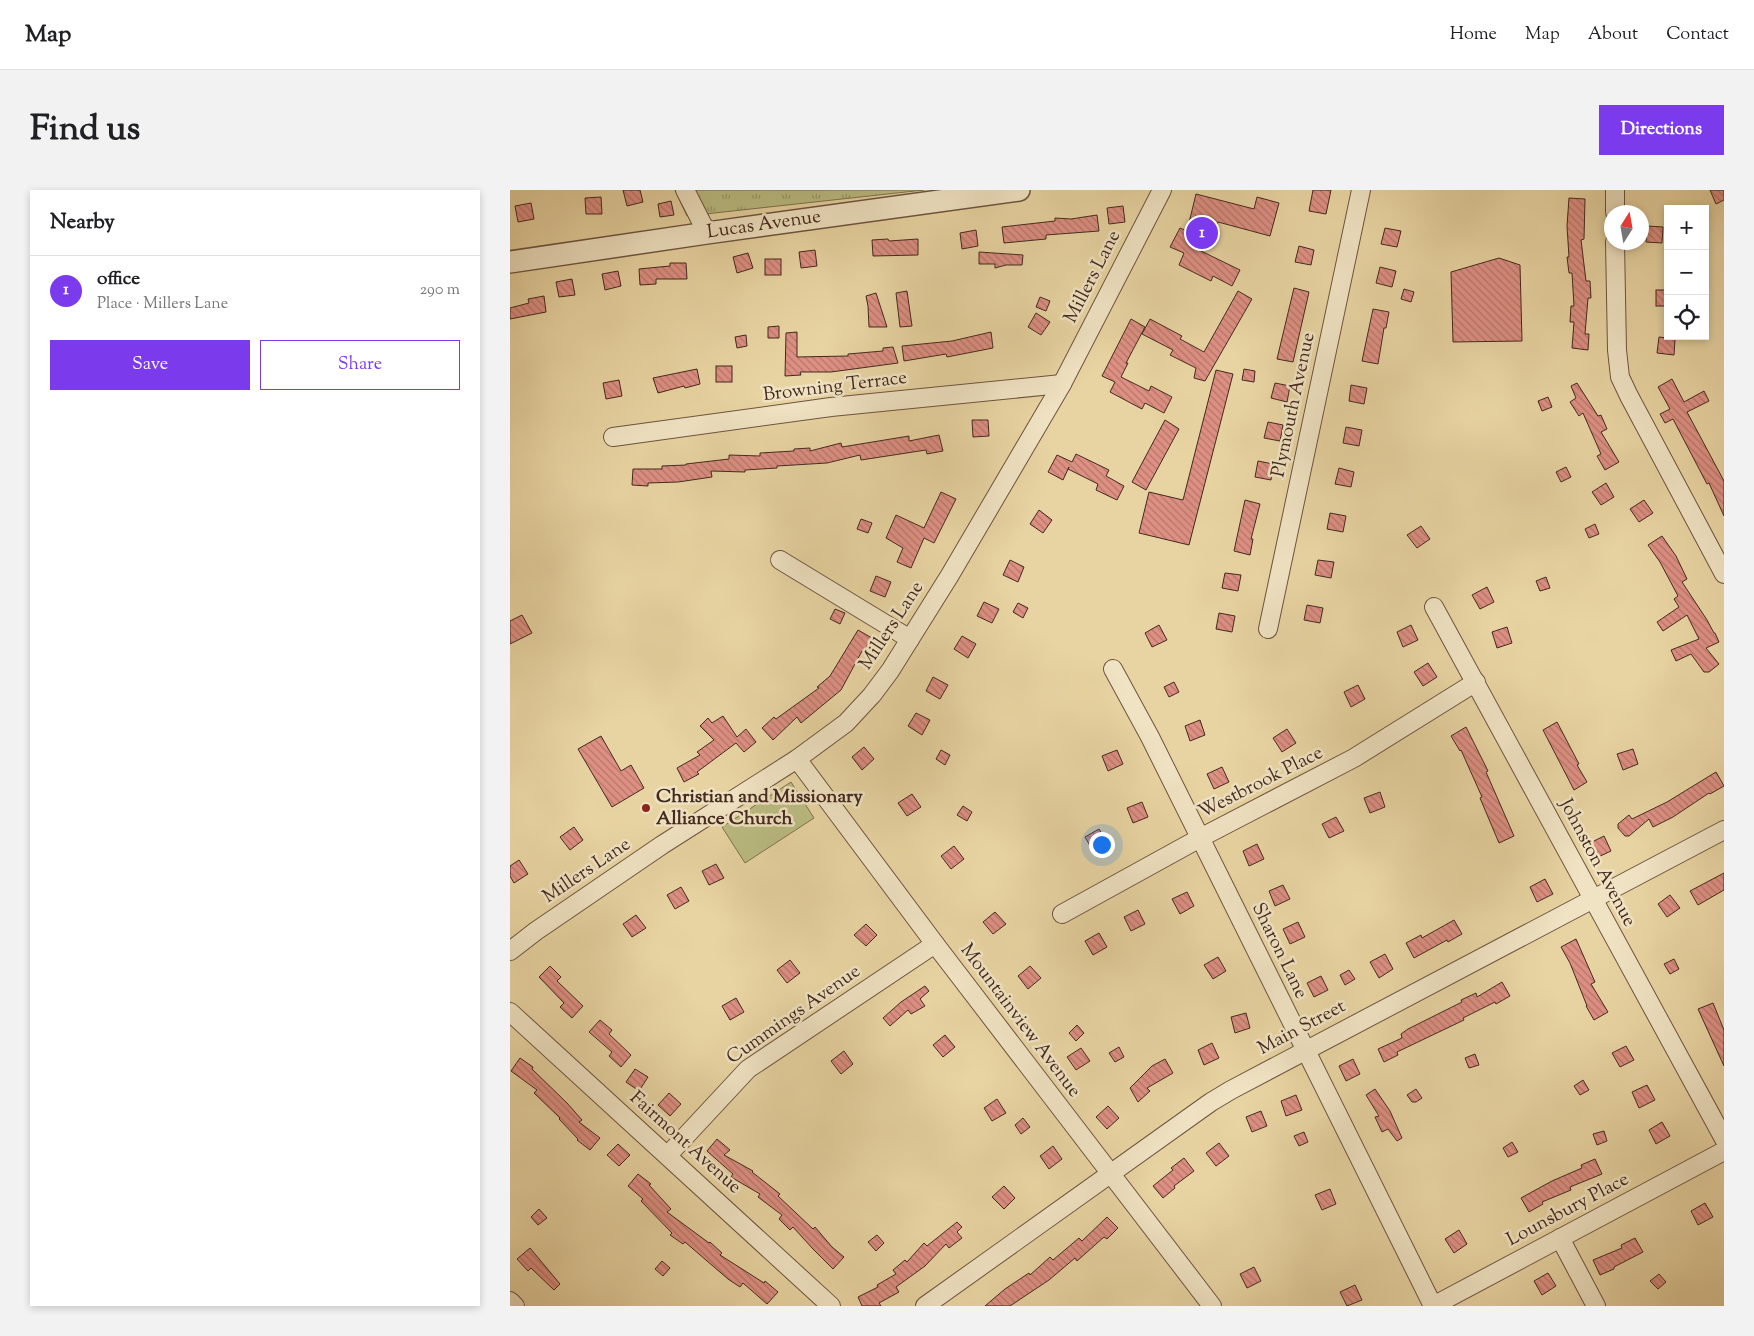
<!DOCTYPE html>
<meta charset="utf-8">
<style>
body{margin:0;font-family:"Sorts Mill Goudy",serif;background:#f2f2f2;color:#202124}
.controls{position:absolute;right:15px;top:15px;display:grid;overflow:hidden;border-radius:0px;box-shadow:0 2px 8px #0003}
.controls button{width:45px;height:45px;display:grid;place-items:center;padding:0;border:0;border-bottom:1px solid #e0e0e0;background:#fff;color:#202124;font:25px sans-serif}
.compass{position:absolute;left:1094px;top:15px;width:45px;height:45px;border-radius:50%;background:#fff;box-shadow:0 2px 8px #0003;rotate:11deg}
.you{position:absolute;left:591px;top:654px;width:18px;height:18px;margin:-12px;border:4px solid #fff;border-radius:50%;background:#1a73e8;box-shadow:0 0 0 8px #1a73e833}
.badge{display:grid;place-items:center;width:32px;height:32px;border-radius:50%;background:#7c3aed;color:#fff;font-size:16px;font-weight:700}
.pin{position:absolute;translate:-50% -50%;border:2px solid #fff;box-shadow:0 1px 5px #0006}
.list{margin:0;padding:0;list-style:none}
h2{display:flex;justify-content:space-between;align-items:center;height:65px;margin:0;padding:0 20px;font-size:21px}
h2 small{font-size:16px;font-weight:400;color:#757577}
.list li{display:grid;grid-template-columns:32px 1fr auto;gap:15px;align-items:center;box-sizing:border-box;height:70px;padding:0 20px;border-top:1px solid #e0e0e0}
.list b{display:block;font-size:19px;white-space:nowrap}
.list p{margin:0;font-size:16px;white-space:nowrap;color:#757577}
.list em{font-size:16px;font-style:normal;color:#757577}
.actions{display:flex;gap:10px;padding:15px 20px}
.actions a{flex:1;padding:11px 0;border:1px solid #7c3aed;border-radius:0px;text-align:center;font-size:18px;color:#7c3aed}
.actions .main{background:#7c3aed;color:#fff}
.icon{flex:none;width:28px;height:28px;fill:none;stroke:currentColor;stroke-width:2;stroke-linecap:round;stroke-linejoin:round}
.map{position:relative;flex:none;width:1214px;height:1116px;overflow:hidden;border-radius:0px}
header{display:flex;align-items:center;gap:30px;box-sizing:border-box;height:70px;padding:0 25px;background:#fff;border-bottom:1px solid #e0e0e0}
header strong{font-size:24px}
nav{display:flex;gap:28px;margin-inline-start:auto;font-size:18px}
.intro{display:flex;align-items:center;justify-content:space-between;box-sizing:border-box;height:120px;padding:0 30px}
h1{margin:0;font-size:35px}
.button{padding:12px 22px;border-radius:0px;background:#7c3aed;color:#fff;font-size:18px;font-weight:700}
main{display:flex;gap:30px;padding:0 30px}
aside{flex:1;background:#fff;border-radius:0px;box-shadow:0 2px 8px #0003}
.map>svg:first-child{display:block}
</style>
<header>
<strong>Map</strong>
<nav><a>Home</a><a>Map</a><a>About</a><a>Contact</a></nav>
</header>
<div class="intro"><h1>Find us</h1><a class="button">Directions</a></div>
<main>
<aside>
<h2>Nearby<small></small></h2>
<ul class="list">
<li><span class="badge">1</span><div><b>office</b><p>Place · Millers Lane</p></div><em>290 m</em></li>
</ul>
<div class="actions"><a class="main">Save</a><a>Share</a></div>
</aside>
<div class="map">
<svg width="1214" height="1116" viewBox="0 0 1214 1116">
<defs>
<pattern id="grass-tufts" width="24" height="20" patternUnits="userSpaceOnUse" patternTransform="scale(1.25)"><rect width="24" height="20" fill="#babc82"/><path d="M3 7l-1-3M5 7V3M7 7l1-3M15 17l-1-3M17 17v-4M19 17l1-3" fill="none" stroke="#99996a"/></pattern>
<pattern id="building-back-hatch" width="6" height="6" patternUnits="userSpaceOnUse" patternTransform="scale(1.25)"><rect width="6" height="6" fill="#de9083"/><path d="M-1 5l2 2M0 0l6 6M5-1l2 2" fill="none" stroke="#b6766b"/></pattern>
</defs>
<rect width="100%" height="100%" fill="#e8d4a2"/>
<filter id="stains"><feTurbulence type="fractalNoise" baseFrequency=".004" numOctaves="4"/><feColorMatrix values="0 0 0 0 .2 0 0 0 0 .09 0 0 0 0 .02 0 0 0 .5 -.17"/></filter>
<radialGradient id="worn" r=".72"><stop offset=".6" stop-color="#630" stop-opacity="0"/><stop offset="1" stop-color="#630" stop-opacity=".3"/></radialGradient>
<!-- grass -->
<path fill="url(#grass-tufts)" stroke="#7f7250" d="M165,0H414L177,26Z"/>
<!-- pitch -->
<path fill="#babc82" stroke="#7f7250" d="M281,592L304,628L235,673L212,637Z"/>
<!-- building -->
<g fill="url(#building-back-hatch)" stroke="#44291f">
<path d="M113,0H130L133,12L117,16Z"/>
<path d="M803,0H821L816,24L799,21Z"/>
<path d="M1200,0H1214V10L1206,14Z"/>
<path d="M686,4L744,19L747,7L769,13L760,46L708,32L691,61L730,80L722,96L703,86L701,91L669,75L674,63L660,57L670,38L677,41Z"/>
<path d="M91,7L92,24H76L75,8Z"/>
<path d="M1059,8L1075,9L1074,49L1071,50L1076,91H1080L1081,108H1078L1075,144H1079L1078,160L1062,158L1064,132H1060L1061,116H1064L1062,83H1059L1057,67H1059L1057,36Z"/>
<path d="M161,11L164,25L150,27L148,14Z"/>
<path d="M21,13L24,29L8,32L5,16Z"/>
<path d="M613,16L615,32L599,34L597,18Z"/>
<path d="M587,25L589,41L536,45V49L494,53L492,37L545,31V28L561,29Z"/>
<path d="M1137,36L1153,37L1152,53L1136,52Z"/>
<path d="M875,38L891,41L887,57L871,54Z"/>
<path d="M466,40L468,56L452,59L450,43Z"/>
<path d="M378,49L379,51L408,49V65L363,66L362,50Z"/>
<path d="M789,56L804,60L801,75L785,72Z"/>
<path d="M305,60L307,76L291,78L289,62Z"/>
<path d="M469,62L513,65L512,75H496L485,78V74H469Z"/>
<path d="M238,63L243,78L227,83L223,67Z"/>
<path d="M989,68L1010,75L1012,151L943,152L941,82Z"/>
<rect x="255" y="69" width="16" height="16"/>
<path d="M160,73H176L177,89H146V94L130,95L129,79L160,76Z"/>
<path d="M870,77L886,81L882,97L866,93Z"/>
<path d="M108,81L111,96L95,100L92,84Z"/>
<path d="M62,89L65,105L49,107L46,92Z"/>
<path d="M784,98L799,102L783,172L767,169Z"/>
<path d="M894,99L904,102L901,112L891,109Z"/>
<rect x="1146" y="100" width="12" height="16"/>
<path d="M397,101L402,136L390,137L386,103Z"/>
<path d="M728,101L742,109L695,191L684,188L686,178L660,165L663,160L632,144L640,129L672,146L670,149L694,162Z"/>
<path d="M366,103L377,137H359L358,116L356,106Z"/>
<path d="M34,106L36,122L0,129V118L19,113L18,109Z"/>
<path d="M530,107L540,111L536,121L526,117Z"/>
<path d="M863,119L879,122L876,138H874L868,174L852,171Z"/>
<path d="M526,123L540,132L531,145L518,137Z"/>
<path d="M621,129L635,137L616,173H618L611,187L639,201L641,196L662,207L654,223L635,213L632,219L600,202L605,192L592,186Z"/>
<path d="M269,136V148H258V137Z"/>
<path d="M287,142V167L338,166V164L373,161V158L383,157L388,173L321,182H290L291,185L275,186L276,143Z"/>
<path d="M481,142L483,158L437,167L436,164L394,171L392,156L442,151Z"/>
<path d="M236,145L237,156L227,158L225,147Z"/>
<path d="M1149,147L1165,149L1164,165L1147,163Z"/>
<rect x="206" y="176" width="16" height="16"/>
<path d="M187,179L190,194L175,198L174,196L148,203L143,188Z"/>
<path d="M734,179L745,181L744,192L732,190Z"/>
<path d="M706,180L723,184L679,355L629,343L639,302L673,310Z"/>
<path d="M1162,189L1174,212L1194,201L1199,211L1177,222L1214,291V326L1199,293L1197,294L1163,229L1155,233L1150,224L1160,219L1148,197Z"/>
<path d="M109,190L112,206L96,209L93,193Z"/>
<path d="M765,193L780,196L777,212L761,208Z"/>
<path d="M1067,193L1088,226L1091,225L1097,239L1091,242L1109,272L1095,280L1087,266L1091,264L1073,223L1069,226L1060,212L1066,208L1061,196Z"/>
<path d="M841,195L857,198L854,214L839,211Z"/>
<path d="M1038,207L1042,217L1032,221L1028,211Z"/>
<path d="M462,230H478L479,246L463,247Z"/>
<path d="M655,230L669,239L636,300L622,292Z"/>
<path d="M758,232L773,235L770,251L754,248Z"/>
<path d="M836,237L852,240L849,256L833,253Z"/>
<path d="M429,245L433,261L417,264L416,260L351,270L350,265L317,273L267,276V278L235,280V282L201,281L202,287L168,292L138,293V296L122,295L123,279H152V276L176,275V274L219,269V265L250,266V263L284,261V259L300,258V261L331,253L332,257L399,246V251Z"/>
<path d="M566,264L599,280L596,286L614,296L607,310L586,300L588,294L558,279L559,277L553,290L538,282L547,265L562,272Z"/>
<path d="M748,271L763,274L761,290L745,287Z"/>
<path d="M1056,277L1061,287L1051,292L1046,282Z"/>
<path d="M829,278L844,282L841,297L825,294Z"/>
<path d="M1096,293L1104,307L1091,315L1082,302Z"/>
<path d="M431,302L446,309L424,353L414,348L401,378L387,372L393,358L376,348L386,325L414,338Z"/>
<path d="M735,310L750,314L741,349H743L740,365L724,361Z"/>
<path d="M1134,310L1143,323L1129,332L1120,319Z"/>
<path d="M529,320L542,330L533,343L520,334Z"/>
<path d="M820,323L836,326L833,342L817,339Z"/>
<path d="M351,329L362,333L358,343L347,339Z"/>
<path d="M1085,334L1089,344L1079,348L1075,339Z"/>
<path d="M911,336L920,349L907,358L897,345Z"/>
<path d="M1152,346L1166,366L1177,389L1172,392L1197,430L1204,443H1205L1209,452L1196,458L1209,474L1199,482H1194L1181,464L1166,471L1161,460L1189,449L1177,425L1153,441L1147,432L1169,417L1164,409L1168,406L1150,372L1138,355Z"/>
<path d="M500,370L514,377L508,392L493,385Z"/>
<path d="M808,370L824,372L821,388L805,385Z"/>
<path d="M715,383L731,385L728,401L712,398Z"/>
<path d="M366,386L381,392L375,407L360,401Z"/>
<path d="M1036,387L1040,398L1030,401L1026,391Z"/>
<path d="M977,397L984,412L970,419L962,405Z"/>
<path d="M474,412L489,419L482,433L467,426Z"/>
<path d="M508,413L518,418L513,428L503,422Z"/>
<path d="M797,415L813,418L810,433L794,430Z"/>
<path d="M325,419L335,423L330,434L320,429Z"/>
<path d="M709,423L725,426L722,442L706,439Z"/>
<path d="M12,425L22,443L0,454V431Z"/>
<path d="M649,435L657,450L642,457L635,443Z"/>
<path d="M901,435L908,450L893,457L887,442Z"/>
<path d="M997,437L1002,453L987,458L982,442Z"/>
<path d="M348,440L362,448L353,462L352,461L331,500L291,533L287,527L263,550L252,538L264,527L266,529L309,498L307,497L320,486Z"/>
<path d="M452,446L466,454L458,468L444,459Z"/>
<path d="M918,473L927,487L913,496L904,482Z"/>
<path d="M423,487L438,495L430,509L416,501Z"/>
<path d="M664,492L669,502L659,507L654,497Z"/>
<path d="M848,495L855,509L841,517L834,502Z"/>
<path d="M406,523L420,530L412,545L398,536Z"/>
<path d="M213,526L227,547L236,539L246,552L234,562L226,553L187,582L189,584L174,592L167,578L190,565L187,562L204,550L190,536L198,528L202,533Z"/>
<path d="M690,530L695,545L680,551L675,536Z"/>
<path d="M1047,532L1069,574L1067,575L1077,592L1064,600L1033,540Z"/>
<path d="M956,537L978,581L976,582L1004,646L989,653L970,608L972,607L951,560L950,561L941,546Z"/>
<path d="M777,539L786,553L772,562L763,548Z"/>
<path d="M91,546L111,581L121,575L134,598L102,617L68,559Z"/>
<path d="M354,557L364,569L352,580L342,567Z"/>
<path d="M1123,559L1128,574L1113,580L1107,564Z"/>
<path d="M431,560L440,565L435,575L426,569Z"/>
<path d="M607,560L613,574L598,581L592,566Z"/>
<path d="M712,577L719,592L704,599L697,584Z"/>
<path d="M1206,582L1214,596L1200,604L1199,603L1163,627L1143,637L1139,629L1119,646H1115L1108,638V634L1119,625L1122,629L1157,612Z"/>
<path d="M870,602L875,617L860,623L854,608Z"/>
<path d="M402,604L411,617L397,626L388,613Z"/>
<path d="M632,612L638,627L623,633L617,618Z"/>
<path d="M453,616L462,622L457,631L447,625Z"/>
<path d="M826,627L834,641L819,648L812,634Z"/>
<path d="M64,637L73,650L60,660L50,647Z"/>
<path d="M589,639L597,652L583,661L575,647Z"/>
<path d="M1094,646L1101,661L1086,668L1080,653Z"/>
<path d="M747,654L754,669L739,676L733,661Z"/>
<path d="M444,656L454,669L441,679L431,666Z"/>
<path d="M9,670L18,684L4,693L0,686V676Z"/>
<path d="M206,674L214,688L199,695L192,681Z"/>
<path d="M1214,683V700L1188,715L1180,701Z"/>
<path d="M1035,689L1043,704L1027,712L1020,697Z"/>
<path d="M773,695L780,709L765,716L759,701Z"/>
<path d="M171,697L179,711L165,719L157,705Z"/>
<path d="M677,702L684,716L670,724L662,709Z"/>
<path d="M1160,705L1170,718L1157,727L1148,714Z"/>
<path d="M628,720L635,734L621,741L614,727Z"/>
<path d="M485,722L496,734L483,744L473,732Z"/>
<path d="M126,725L136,738L122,747L113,734Z"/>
<path d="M944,730L952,744L938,752L937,750L904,768L896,753L911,745L912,748Z"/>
<path d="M788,732L795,747L780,754L773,739Z"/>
<path d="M356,734L367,745L356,756L344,745Z"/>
<path d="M589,743L597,757L583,765L575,751Z"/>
<path d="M1066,749L1085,792L1081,794L1098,822L1084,830L1076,816H1077L1060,773L1051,757Z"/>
<path d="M875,764L883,779L869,788L860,772Z"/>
<path d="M708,767L716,781L703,789L694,775Z"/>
<path d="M1164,769L1169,779L1160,784L1154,774Z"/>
<path d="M280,770L290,783L277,793L267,780Z"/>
<path d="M40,776L51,787L47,791L73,816L62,828L50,817L54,813L29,787Z"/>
<path d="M520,776L531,788L518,799L508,786Z"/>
<path d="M839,780L845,789L835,795L830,785Z"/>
<path d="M811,786L818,800L804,807L797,793Z"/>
<path d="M992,792L1000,806L986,814L985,812L953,828L954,830L887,862L888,865L874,872L868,859L892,848L891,844L898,839L952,812L951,810L966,803L967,807Z"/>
<path d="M415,796L419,801L410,809L415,816L401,824L398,820L380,836L373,828L391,812Z"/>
<path d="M226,808L234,822L220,830L212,816Z"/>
<path d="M1203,813L1214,840V876L1188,819Z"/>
<path d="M736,823L740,838L725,843L721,827Z"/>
<path d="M90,830L102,840L99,844L121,865L111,877L99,866L102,862L79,842Z"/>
<path d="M567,835L574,843L566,851L559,843Z"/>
<path d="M435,845L445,857L433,867L423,855Z"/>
<path d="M702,853L709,868L694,875L688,860Z"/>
<path d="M1116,856L1124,870L1110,877L1102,863Z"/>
<path d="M609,857L614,867L605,872L599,863Z"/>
<path d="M571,858L580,871L566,880L557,867Z"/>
<path d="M334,861L343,874L331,884L321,871Z"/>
<path d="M965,864L969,875L959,878L955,868Z"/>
<path d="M10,868L23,877L22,879L57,913L72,930L69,932L90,948L80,960L67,950L68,949L49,929L50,928L24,903L27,900L1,881Z"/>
<path d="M655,869L663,883L637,898L640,901L628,912L620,898L642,876Z"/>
<path d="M843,869L850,884L836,891L829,876Z"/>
<path d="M125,879L138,887L129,901L116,892Z"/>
<path d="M1073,890L1079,900L1070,905L1064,896Z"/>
<path d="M1137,895L1145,910L1129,918L1122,902Z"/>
<path d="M865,899L880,921L892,948L887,951L878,939L872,942L865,927L869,926L856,905Z"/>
<path d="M906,899L912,908L906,912H902L897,905Z"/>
<path d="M159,903L171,914L160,926L148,915Z"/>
<path d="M786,905L792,920L776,926L771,911Z"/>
<path d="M487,909L496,923L482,931L474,918Z"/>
<path d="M598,916L609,928L597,939L586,927Z"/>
<path d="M751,921L757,936L742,942L736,927Z"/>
<path d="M513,928L520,937L511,944L505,935Z"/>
<path d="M1152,932L1160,946L1146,954L1139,940Z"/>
<path d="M1094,941L1097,951L1087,955L1083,944Z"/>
<path d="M794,942L798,952L789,956L784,946Z"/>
<path d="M207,949L220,960L214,965L243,981L242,982L270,1004L268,1006L303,1039L305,1037L322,1057L334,1067L323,1079L303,1059L283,1037L280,1040L269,1029L272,1025L248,1007L250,1004L221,987L223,984L197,961Z"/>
<path d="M1002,952L1008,962L998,967L993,958Z"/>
<path d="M709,953L719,966L706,976L696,963Z"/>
<path d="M108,954L120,965L109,976L97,965Z"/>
<path d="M543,956L552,969L539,979L530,966Z"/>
<path d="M674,968L684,981L664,996L665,998L653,1008L643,996L663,980L661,978Z"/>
<path d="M1085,969L1092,984L1060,997L1061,1000L1032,1012L1033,1014L1019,1022L1011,1008L1042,991L1072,978L1071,975Z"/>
<path d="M128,984L141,994L139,995L161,1019L157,1022L199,1053L200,1052L212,1063L210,1065L254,1093L255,1091L268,1102L257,1114L233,1093L230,1097L218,1089L175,1052L173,1054L160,1045L162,1043L131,1011L133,1009L118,996Z"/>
<path d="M494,996L505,1008L494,1019L482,1007Z"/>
<path d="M820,999L826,1014L812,1020L805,1005Z"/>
<path d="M1195,1013L1203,1027L1188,1035L1181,1021Z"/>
<path d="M29,1019L37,1028L28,1035L21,1027Z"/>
<path d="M597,1027L608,1038L597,1049L594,1047L567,1071L565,1068L539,1090L500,1116H475L495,1099L519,1083L520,1085L540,1067L543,1070L569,1048L572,1051Z"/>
<path d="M447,1032L452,1037L447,1042L452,1048L439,1058L436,1054L415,1076L386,1097L389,1102L369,1113L371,1116H352L348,1107L368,1097L367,1095L386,1084L383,1080L395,1070L397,1072L414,1053L417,1056Z"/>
<path d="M949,1040L957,1054L944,1063L935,1049Z"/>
<path d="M367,1045L374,1053L366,1061L358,1052Z"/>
<path d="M1125,1048L1133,1062L1104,1077V1079L1090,1085L1083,1070L1112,1058L1111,1055Z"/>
<path d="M20,1058L50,1094L44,1100L21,1078L18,1081L7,1069Z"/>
<path d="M152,1071L160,1078L153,1086L145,1079Z"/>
<path d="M744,1077L751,1091L737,1098L730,1084Z"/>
<path d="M1038,1083L1046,1096L1032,1105L1024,1091Z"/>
<path d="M1149,1084L1156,1092L1148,1099L1140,1091Z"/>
<path d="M845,1095L852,1110L837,1116L830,1102Z"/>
</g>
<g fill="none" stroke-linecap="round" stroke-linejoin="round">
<defs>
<g id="minor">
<path d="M175,0L197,43"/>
<path d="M1105,0V22"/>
<path d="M1105,52L1107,160L1110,187L1119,206L1214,384"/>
<path d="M103,247L321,217L552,194"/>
<path d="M270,370L400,449"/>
<path d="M924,417L1214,949"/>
<path d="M758,439L851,0"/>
<path d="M603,479L640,547L923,1116"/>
<path d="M287,569L425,754L702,1116"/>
<path d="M552,724L690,648L844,568L966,492"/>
<path d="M0,761L26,741L152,655L287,569L336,533L362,505L380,481L440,385L552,194L652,0"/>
<path d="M0,822L321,1116"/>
<path d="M158,965L238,879L425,754"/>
<path d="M1050,1048L1086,1116"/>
<path d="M0,1111L5,1116"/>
<path d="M415,1116L701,912L721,900L1214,640"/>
<path d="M923,1116L1214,961"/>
</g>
<path id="tertiary" d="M0,72L197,43L509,0"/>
</defs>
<!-- minor casing -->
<use href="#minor" stroke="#6d5440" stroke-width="20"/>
<!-- tertiary casing -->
<use href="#tertiary" stroke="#6d5440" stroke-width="24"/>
<!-- minor -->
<use href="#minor" stroke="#f0e3c3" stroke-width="18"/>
<!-- tertiary -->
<use href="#tertiary" stroke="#f0e3c3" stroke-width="21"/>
</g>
<!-- markers -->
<circle fill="#8f2418" stroke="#f0e3c3" stroke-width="2" cx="136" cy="618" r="5"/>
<g text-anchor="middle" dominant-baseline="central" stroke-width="5" stroke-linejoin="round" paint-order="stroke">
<!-- street labels -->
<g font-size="19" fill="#44291f" stroke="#f0e3c3">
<text transform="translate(254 35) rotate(-8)">Lucas Avenue</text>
<text transform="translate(583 87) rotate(-63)">Millers Lane</text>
<text transform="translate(325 197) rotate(-7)">Browning Terrace</text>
<text transform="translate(784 215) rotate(-78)">Plymouth Avenue</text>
<text transform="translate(382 436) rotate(-57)">Millers Lane</text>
<text transform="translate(751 593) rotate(-27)">Westbrook Place</text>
<text transform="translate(1087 673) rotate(62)">Johnston Avenue</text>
<text transform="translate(77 681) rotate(-34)">Millers Lane</text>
<text transform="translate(769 761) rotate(64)">Sharon Lane</text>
<text transform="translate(284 825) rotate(-35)">Cummings Avenue</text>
<text transform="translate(510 831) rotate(53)">Mountainview Avenue</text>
<text transform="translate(792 838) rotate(-28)">Main Street</text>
<text transform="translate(175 953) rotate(42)">Fairmont Avenue</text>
<text transform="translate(1058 1020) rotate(-28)">Lounsbury Place</text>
</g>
<!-- poi labels -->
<g font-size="19" font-weight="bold" fill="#44291f" stroke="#f0e3c3" text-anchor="start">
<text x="146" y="607">Christian and Missionary<tspan x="146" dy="22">Alliance Church</tspan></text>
</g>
</g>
<rect width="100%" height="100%" filter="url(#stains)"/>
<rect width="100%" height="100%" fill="url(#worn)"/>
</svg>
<div class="controls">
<button>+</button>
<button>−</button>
<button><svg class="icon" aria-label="locate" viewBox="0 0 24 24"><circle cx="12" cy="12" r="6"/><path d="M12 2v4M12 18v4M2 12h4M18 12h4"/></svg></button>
</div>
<svg class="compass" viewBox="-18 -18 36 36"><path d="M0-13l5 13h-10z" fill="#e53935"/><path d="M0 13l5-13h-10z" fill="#757577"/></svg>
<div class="you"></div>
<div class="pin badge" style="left:692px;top:43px">1</div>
</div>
</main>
